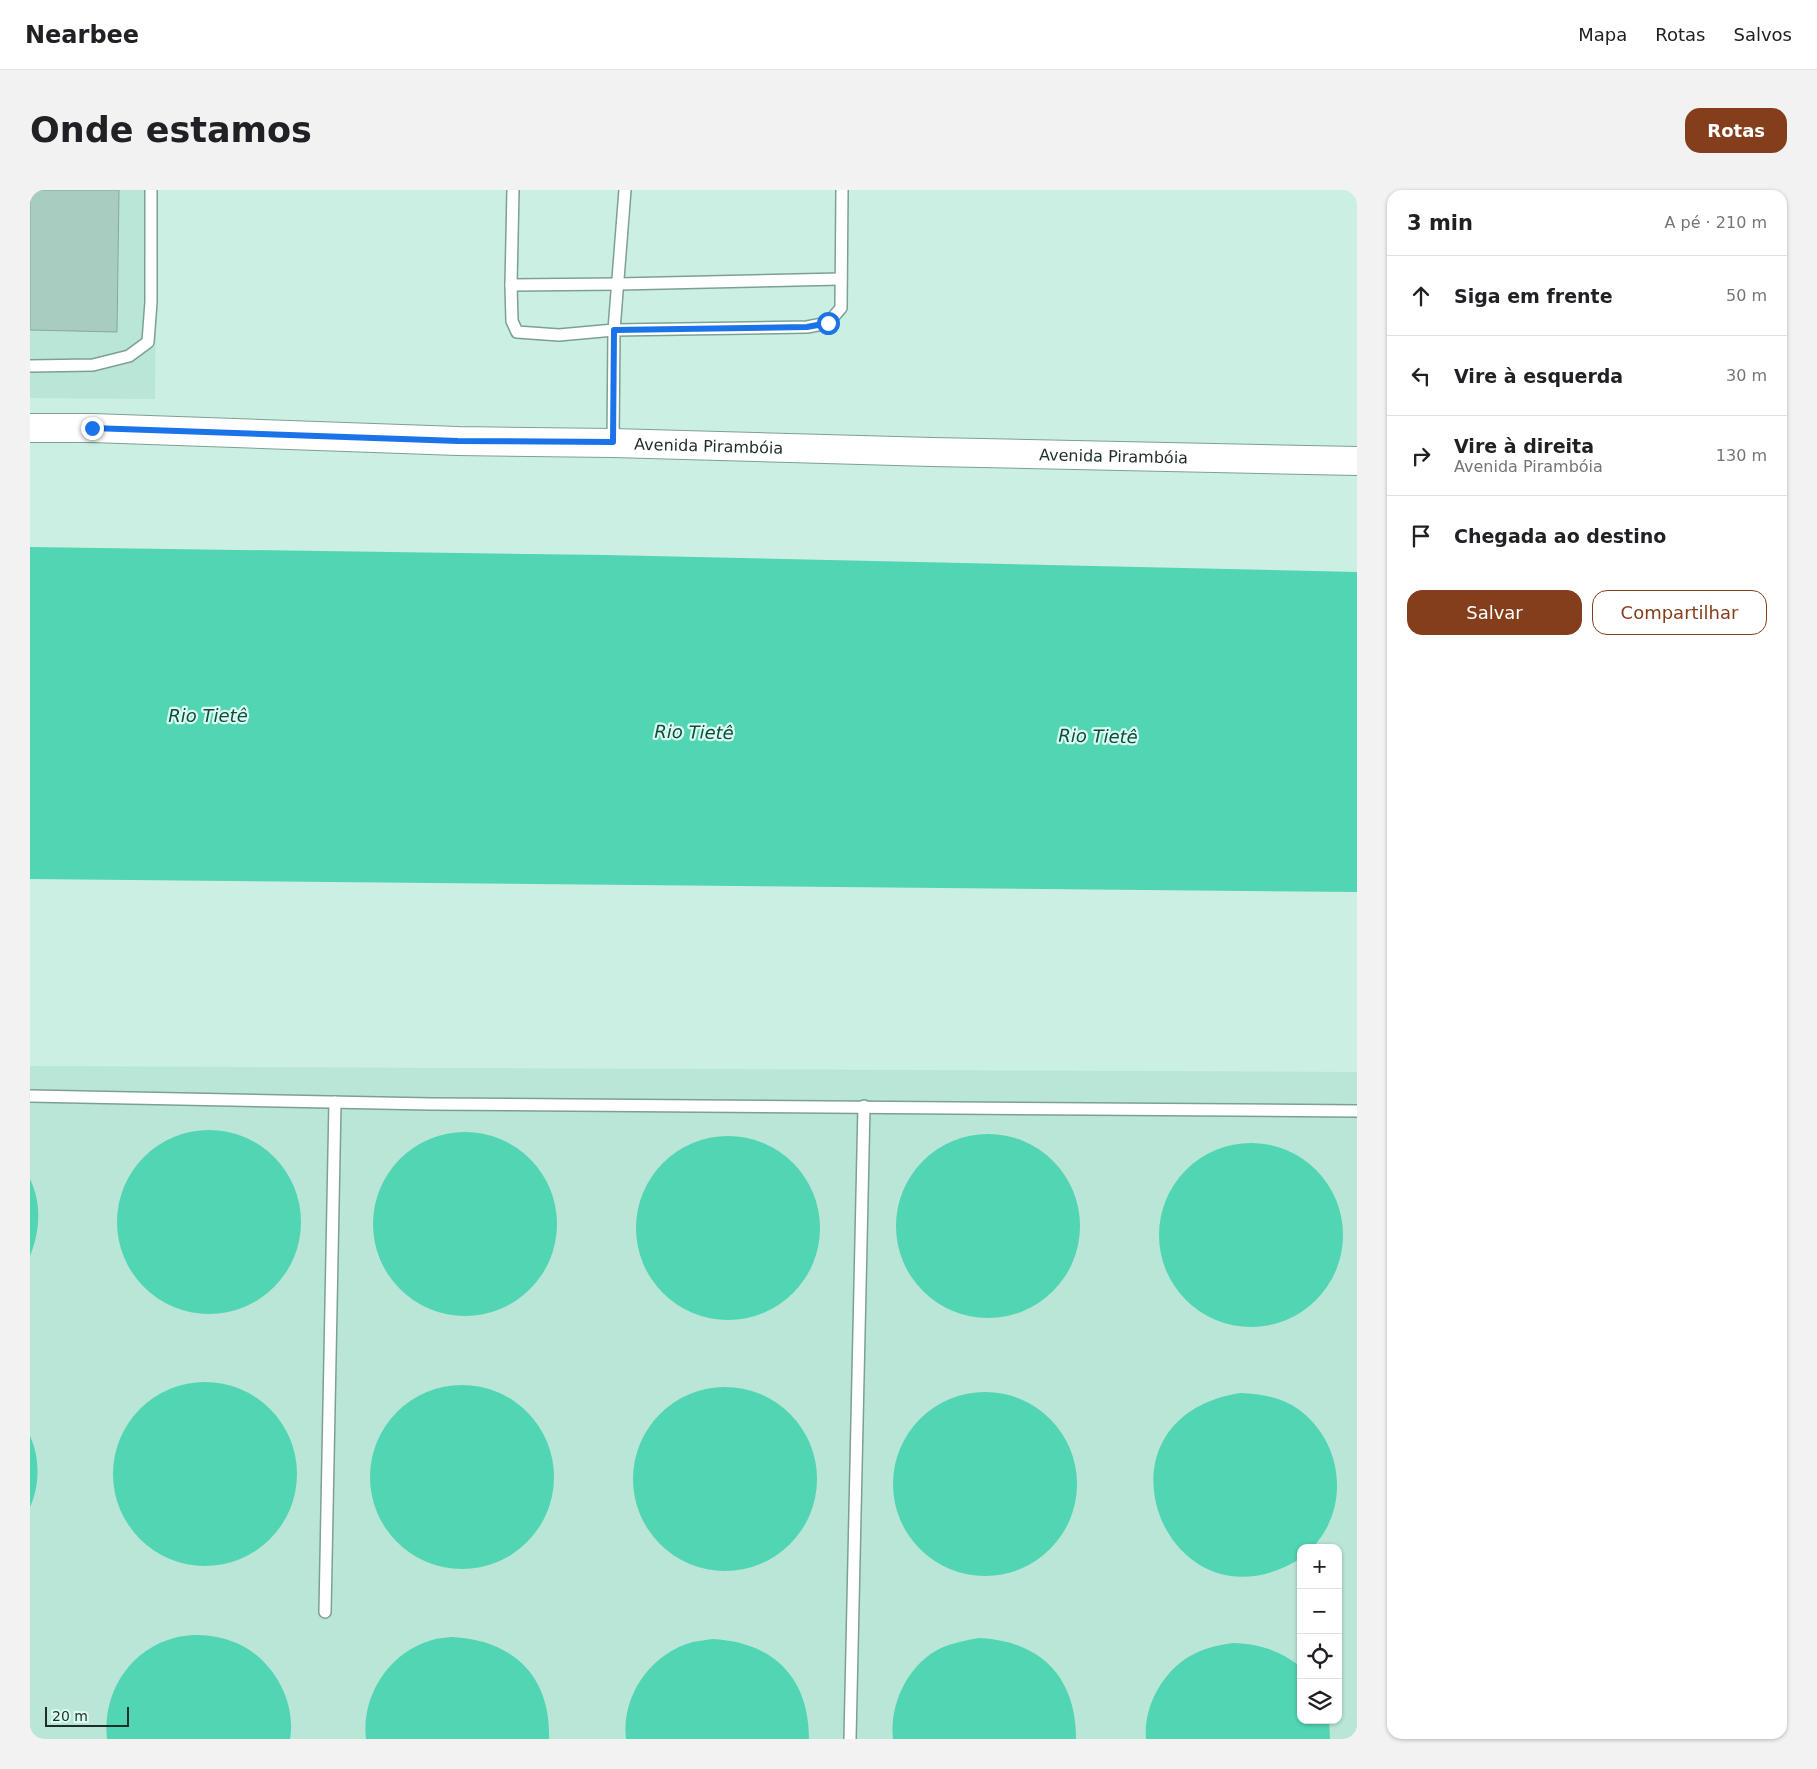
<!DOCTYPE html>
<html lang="pt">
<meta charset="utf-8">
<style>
body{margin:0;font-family:"DejaVu Sans",sans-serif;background:#f2f2f2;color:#202124}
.controls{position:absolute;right:15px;bottom:15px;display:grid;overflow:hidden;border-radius:10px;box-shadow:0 1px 4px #0004}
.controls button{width:45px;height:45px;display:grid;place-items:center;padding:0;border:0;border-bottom:1px solid #e0e0e0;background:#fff;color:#202124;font:25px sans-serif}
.scale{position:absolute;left:15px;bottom:12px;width:84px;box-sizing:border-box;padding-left:5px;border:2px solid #1f2d28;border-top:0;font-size:14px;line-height:18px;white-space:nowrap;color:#1f2d28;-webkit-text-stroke:4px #d8fdf0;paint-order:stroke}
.stop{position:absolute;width:15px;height:15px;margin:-11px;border:4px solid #1a73e8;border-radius:50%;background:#fff}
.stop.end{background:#1a73e8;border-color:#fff;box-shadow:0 1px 5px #0008}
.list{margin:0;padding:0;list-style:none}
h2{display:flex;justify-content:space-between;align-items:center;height:65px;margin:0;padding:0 20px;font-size:21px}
h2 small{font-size:16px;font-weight:400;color:#757577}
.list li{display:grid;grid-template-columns:32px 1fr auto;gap:15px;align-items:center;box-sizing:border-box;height:80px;padding:0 20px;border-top:1px solid #e0e0e0}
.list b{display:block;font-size:19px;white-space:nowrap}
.list p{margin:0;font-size:16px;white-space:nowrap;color:#757577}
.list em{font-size:16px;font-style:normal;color:#757577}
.actions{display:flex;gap:10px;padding:15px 20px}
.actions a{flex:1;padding:11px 0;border:1px solid #853e1b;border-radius:15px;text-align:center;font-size:18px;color:#853e1b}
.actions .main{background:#853e1b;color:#fff}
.icon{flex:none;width:28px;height:28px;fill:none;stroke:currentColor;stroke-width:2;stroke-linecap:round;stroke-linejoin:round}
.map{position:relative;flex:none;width:1327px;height:1549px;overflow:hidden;border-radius:15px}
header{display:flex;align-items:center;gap:30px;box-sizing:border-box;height:70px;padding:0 25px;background:#fff;border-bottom:1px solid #e0e0e0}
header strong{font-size:24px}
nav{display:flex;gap:28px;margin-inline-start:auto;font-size:18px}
.intro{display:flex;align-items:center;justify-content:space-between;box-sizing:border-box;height:120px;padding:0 30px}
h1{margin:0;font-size:35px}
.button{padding:12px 22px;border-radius:15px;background:#853e1b;color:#fff;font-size:18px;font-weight:700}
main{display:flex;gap:30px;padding:0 30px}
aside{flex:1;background:#fff;border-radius:15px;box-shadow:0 1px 4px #0004}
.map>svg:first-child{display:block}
</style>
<header>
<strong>Nearbee</strong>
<nav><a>Mapa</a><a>Rotas</a><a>Salvos</a></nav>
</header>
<div class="intro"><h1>Onde estamos</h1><a class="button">Rotas</a></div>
<main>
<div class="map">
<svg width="1327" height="1549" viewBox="0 0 1327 1549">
<rect width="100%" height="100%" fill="#cbefe3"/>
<!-- built -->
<g fill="#b9e6d7" fill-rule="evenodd">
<path d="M0,0H127L125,209L0,208Z"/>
<path d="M0,876L1327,882V1549H0ZM1271,1358H1308V1530H1271Z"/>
</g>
<!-- water -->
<g fill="#52d5b2">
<path d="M0,357L576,365L1327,382V702L0,689Z"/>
<circle cx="179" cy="1032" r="92"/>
<circle cx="435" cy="1034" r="92"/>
<circle cx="958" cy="1036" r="92"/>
<circle cx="698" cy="1038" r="92"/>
<circle cx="1221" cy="1045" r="92"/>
<path d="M0,989C12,1014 10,1041 0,1066Z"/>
<circle cx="175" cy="1284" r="92"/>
<circle cx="432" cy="1287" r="92"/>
<circle cx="695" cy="1289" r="92"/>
<circle cx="955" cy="1294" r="92"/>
<path d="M1210,1203C1230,1204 1251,1207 1268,1219C1313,1251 1321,1318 1282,1358H1271V1368C1138,1452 1049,1229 1210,1203Z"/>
<path d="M0,1246C10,1268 10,1295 0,1317Z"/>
<path d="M163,1445C176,1445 188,1446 201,1451C240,1464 267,1509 260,1549H77C72,1504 99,1460 144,1448C150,1446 156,1446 163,1445Z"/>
<path d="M422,1447C483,1450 521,1486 519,1549H336C331,1506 359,1462 402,1450C408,1448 415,1448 422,1447Z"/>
<path d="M949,1448C1011,1451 1046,1487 1046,1549H863C859,1514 878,1474 911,1458C923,1453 936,1450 949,1448Z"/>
<path d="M682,1449C743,1452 779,1487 779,1549H596C591,1506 621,1463 663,1452C669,1451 676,1450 682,1449Z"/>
<path d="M1203,1453C1229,1454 1250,1460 1271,1477V1530H1299L1300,1549H1116C1113,1515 1135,1477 1166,1463C1178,1457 1190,1455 1203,1453Z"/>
</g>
<!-- building -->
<path fill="#a8ccbf" stroke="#86a89d" d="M0,0H89L87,142L0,140Z"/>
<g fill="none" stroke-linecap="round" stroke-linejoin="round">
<defs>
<g id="service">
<path d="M483,0L481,95L482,131L487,142L529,145L584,140L777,137L798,133L811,118L812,0"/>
<path d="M481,95L589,94L811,89"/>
<path d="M0,176L63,175L99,166L118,152L121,112V0"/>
<path d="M583,253L584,140L595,0"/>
<path d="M0,906L400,914L1327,921"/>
<path d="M295,1422L305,912"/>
<path d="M820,1549L834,916"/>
</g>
<g id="secondary">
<path id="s1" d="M0,238H62L428,251L583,253L902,262L1327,271"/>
</g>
</defs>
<!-- service casing -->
<use href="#service" stroke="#7da094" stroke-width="14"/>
<!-- secondary casing -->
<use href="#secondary" stroke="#7da094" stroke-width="30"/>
<!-- service -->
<use href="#service" stroke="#fff" stroke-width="11"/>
<!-- secondary -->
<use href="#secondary" stroke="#fff" stroke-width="28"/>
</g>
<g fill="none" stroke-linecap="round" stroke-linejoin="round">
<!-- route -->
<path stroke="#1a73e8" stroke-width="6" d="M62,238L428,251L583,252L584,140L777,137L798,133"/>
</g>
<g text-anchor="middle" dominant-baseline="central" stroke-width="4.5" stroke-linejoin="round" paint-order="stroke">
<!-- street labels -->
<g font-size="16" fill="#1f2d28" stroke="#d8fdf0">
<text stroke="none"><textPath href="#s1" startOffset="679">Avenida Pirambóia</textPath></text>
<text stroke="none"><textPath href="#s1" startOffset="1084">Avenida Pirambóia</textPath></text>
</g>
<!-- water labels -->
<g font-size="18" font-style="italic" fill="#134b3d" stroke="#d8fdf0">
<text x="178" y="525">Rio Tietê</text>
<text transform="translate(664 542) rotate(1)">Rio Tietê</text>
<text transform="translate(1068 546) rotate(1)">Rio Tietê</text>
</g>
</g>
</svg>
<div class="controls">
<button>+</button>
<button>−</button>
<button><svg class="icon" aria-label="locate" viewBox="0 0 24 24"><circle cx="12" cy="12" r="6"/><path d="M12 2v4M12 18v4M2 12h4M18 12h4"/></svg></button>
<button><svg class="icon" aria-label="layers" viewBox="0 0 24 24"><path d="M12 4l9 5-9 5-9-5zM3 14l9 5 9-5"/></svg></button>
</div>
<div class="scale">20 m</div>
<div class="stop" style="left:798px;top:133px"></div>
<div class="stop end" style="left:62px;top:238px"></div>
</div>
<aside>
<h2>3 min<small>A pé · 210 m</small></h2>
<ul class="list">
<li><svg class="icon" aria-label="ahead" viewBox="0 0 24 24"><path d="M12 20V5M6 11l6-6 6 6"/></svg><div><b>Siga em frente</b></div><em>50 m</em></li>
<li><svg class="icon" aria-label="left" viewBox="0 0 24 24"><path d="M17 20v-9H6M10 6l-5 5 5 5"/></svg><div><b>Vire à esquerda</b></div><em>30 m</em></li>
<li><svg class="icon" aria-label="right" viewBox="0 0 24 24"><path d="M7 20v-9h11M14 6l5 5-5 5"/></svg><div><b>Vire à direita</b><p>Avenida Pirambóia</p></div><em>130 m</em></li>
<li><svg class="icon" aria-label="arrive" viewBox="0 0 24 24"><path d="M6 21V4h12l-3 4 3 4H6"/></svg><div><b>Chegada ao destino</b></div></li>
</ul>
<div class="actions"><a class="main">Salvar</a><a>Compartilhar</a></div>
</aside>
</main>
